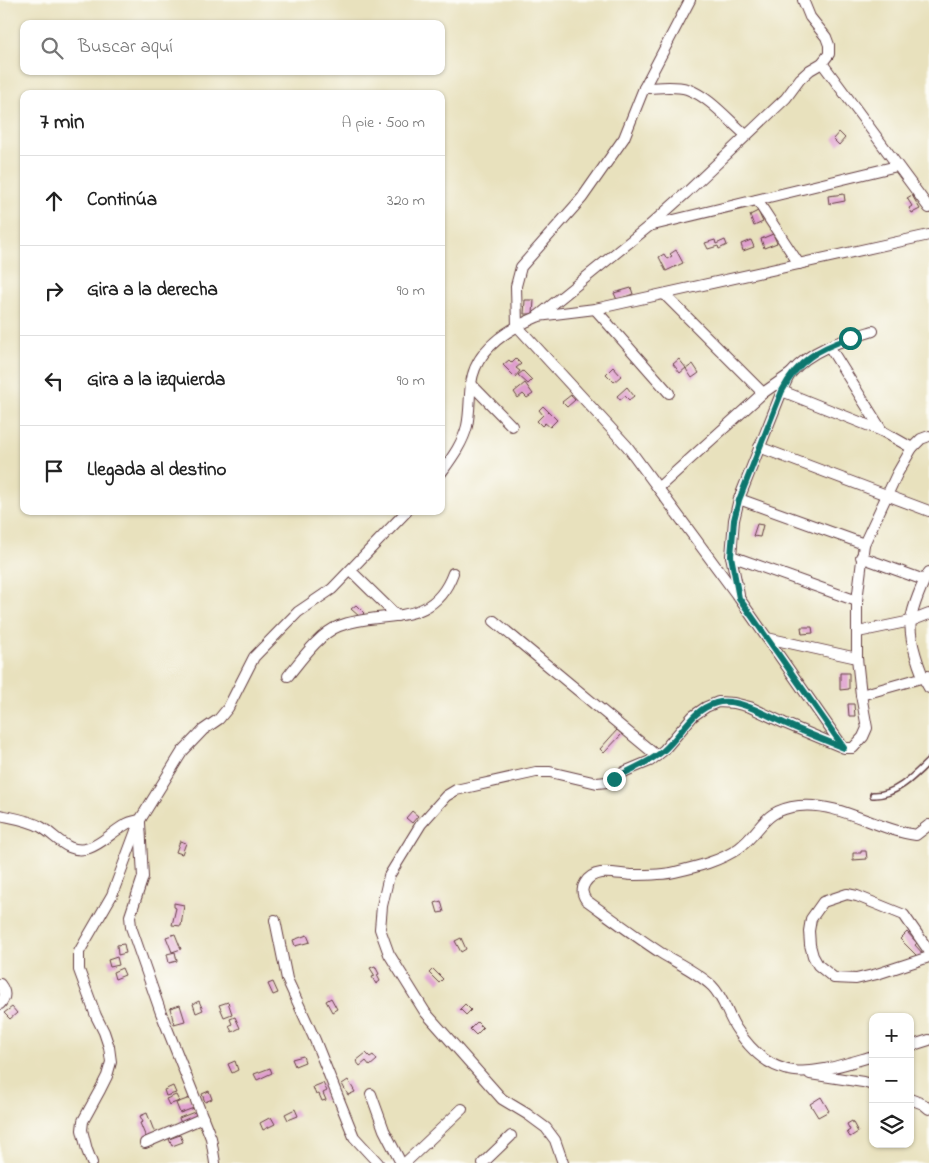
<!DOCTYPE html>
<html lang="es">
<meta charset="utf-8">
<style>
body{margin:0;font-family:"Indie Flower",sans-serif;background:#f2f2f2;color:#222}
.controls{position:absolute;right:15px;bottom:15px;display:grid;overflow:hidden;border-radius:10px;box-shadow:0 1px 4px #0004}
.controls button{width:45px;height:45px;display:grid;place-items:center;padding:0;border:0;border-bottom:1px solid #e0e0e0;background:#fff;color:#222;font:25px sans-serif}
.stop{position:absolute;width:15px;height:15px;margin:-11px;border:4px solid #0f766e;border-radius:50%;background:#fff}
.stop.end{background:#0f766e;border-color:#fff;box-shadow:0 1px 5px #0008}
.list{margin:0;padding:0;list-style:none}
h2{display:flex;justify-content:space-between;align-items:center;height:65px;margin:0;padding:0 20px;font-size:21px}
h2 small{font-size:16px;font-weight:400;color:#767676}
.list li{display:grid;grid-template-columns:32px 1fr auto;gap:15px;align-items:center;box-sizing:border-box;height:90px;padding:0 20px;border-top:1px solid #e0e0e0}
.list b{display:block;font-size:19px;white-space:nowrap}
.list em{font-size:16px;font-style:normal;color:#767676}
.icon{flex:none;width:28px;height:28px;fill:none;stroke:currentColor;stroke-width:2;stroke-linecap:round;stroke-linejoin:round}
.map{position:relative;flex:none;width:929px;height:1163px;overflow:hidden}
.search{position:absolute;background:#fff;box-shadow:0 1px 4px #0004;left:20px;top:20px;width:425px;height:55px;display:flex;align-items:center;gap:12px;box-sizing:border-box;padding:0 18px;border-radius:10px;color:#767676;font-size:19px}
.panel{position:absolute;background:#fff;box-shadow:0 1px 4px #0004;left:20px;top:90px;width:425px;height:425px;border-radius:10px}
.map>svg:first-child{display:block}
</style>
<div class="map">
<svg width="929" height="1163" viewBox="0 0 929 1163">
<rect width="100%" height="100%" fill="#fdfcf7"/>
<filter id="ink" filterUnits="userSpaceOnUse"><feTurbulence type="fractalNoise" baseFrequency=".02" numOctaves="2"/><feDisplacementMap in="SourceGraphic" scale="10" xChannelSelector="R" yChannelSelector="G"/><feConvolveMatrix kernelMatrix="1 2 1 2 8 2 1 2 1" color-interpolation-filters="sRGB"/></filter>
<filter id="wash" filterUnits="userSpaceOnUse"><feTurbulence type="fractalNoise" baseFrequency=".0096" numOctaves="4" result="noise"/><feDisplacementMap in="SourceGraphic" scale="20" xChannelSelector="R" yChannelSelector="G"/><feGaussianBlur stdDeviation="1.12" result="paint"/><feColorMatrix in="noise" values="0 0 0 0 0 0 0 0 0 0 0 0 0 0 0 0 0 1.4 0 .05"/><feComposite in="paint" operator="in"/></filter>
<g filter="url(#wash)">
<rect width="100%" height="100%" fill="#e8e1bd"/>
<g id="blocks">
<!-- building -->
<g fill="#df9ece">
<path d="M839,132L845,138L839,145L833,139Z"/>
<path d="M844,194L845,201L829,204L828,196Z"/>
<path d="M912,195L920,209L912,213L909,208L912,206L907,198Z"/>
<path d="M758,211L763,222L754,226L750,215Z"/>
<path d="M773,234L777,243L764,248L761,239Z"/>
<path d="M715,240L716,244L725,240L727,245L719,249L718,246L708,249L705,243Z"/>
<path d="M751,240L754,247L743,251L741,244Z"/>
<path d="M676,250L683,263L666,271L659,257L664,254L667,259L672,256L670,254Z"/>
<path d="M631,288L633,294L617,300L614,293Z"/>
<path d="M525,300H534L533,314H524Z"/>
<path d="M516,359L521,364L516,368L520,371L515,377L503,365L509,360L512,363Z"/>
<path d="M679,359L686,368L680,373L673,364Z"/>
<path d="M693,364L699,373L692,378L686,369Z"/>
<path d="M613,367L621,376L614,382L606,374Z"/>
<path d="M523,371L532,380L528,384L518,375Z"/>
<path d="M525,383L533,394L527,398L523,394L518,398L514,392Z"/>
<path d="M627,387L634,396L629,400L625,396L620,400L617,396Z"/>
<path d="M571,395L575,400L567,407L562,402Z"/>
<path d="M543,406L557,420L550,427L545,423L542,426L537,421L543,415L539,410Z"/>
<path d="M757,524L763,525L760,537L753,536Z"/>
<path d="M356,605L364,613L360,617L351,609Z"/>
<path d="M801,627H812L813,633L802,634Z"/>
<path d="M840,673H849V689L840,690Z"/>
<path d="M848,704H854L855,716H849Z"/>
<path d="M617,730L622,734L604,753L600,749Z"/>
<path d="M412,811L418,816L412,823L406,818Z"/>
<path d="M180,841L186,843L182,854L176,852Z"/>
<path d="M861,851H866L867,859L853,860V853H861Z"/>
<path d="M441,901L444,912L438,913L435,903Z"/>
<path d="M174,903L184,905L181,926L172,925L176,908L174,907Z"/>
<path d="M907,932L917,943L915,945L924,955L920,959L900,939Z"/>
<path d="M175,934L181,949L172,952L166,937Z"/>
<path d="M307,935L310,942L295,946L293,940Z"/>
<path d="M461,938L466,949L461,952L455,941Z"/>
<path d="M124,944L126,953L118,955L117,945Z"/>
<path d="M175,952L177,961L169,963L167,954Z"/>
<path d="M117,957L119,965L110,967L108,960Z"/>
<path d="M375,966L379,974L377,975L380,981L376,984L372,977L375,976L370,968Z"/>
<path d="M122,968L125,975L115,979L113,972Z"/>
<path d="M433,969L443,979L439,983L429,973Z"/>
<path d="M273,982L278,993L273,995L268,984Z"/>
<path d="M331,998L337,1009L332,1012L326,1001Z"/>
<path d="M199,1001L203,1010L196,1013L193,1004Z"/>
<path d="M228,1002L232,1014L224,1017L219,1005Z"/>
<path d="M465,1004L471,1010L466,1015L460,1009Z"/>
<path d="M180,1005L185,1021L174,1024L170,1008Z"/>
<path d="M12,1007L17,1013L10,1019L4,1013Z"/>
<path d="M235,1017L240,1028L232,1032L229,1026L232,1024L230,1019Z"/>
<path d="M477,1022L483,1028L476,1035L470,1029Z"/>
<path d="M366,1053L370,1057L373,1055L377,1060L370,1066L366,1061L360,1066L356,1061Z"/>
<path d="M303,1056L305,1062L295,1066L292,1059Z"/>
<path d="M235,1061L238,1070L232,1073L228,1064Z"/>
<path d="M270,1068L272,1073L257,1080L254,1074Z"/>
<path d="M348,1080L355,1092L348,1095L342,1084Z"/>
<path d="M323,1083L327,1091L323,1093L326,1100L322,1101L319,1094L316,1095L313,1087Z"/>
<path d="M173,1086L176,1093L166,1096L164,1090Z"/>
<path d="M209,1091L212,1099L205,1102L202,1094Z"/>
<path d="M176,1095L179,1101L169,1105L166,1099Z"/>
<path d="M821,1097L829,1111L818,1117L810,1104Z"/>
<path d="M190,1098L194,1108L180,1113L176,1103Z"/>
<path d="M295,1109L298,1116L288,1120L285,1114Z"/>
<path d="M197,1111L200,1118L182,1126L179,1118Z"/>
<path d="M147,1113L156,1136L147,1140L140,1123L143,1122L140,1116Z"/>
<path d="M271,1117L275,1124L263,1130L260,1123Z"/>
<path d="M852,1121L858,1132L850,1137L847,1132L850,1130L847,1124Z"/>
<path d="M180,1135L183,1142L172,1146L169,1139Z"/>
</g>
</g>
</g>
<g filter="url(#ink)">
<use href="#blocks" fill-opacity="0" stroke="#623c41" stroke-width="1"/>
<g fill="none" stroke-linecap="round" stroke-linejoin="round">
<defs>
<path id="service" d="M873,795C895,796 914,776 929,761"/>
<g id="minor">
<path d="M690,0L644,88L624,138L582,198L521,267L516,286L517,326L627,446L739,598L843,747"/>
<path d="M822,63L929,208"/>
<path d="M644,88C658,88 674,85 687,89C710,97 728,120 746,135"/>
<path d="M757,200L799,264"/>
<path d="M649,226L897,166"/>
<path d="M664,294L763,393"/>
<path d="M595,309L669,393"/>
<path d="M538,316L595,309L929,235"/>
<path d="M829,346L882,431"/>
<path d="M471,384L512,426"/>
<path d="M782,391L882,431L912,448"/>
<path d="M759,447L929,511"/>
<path d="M441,473C451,459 463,443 467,426C470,412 469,398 471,384C475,350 508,329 537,317L648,227L686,193L786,98L800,79L810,70L822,63L829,54V45L826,37L810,17L803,0"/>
<path d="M658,488L763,393L790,374"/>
<path d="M739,499L864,544"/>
<path d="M731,556L857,601"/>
<path d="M861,557L924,580"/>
<path d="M351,571L397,616"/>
<path d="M929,572C922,584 913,606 911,620C908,637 920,673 929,688"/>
<path d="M739,595L731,556L734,520L739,499L782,391C785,385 787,378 791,373C811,349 844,340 873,331"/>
<path d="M494,621L657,756"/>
<path d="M858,632L911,621L929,614"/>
<path d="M767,638L857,658"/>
<path d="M288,676C301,660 320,633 339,626C383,609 432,630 453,573"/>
<path d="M861,695L928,676"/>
<path d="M0,815C14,818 29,820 41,827C57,836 68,855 89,848C103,843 112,832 125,825C129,822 135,821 140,820"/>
<path d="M140,823L143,877L130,916L131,927L161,1013L211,1138L215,1163"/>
<path d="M275,920L287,979L315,1040L354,1137L378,1163"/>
<path d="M929,951L904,915L857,896L847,894L823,902L811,919L809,931L810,945L813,956L818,965L834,978L856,979L877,974L929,957"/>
<path d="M0,984C6,992 6,997 0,1004"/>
<path d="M910,1046L929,1040"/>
<path d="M873,1056C814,1073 776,1089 736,1028C727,1014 724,998 712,986C697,972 677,963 661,953C635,936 611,918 586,900C582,894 581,889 585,883C595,866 618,875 634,875C648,875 662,875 675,872C696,867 721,861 739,848C763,830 762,810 799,806C841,802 876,830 916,835L929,825"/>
<path d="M810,1074L863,1082L873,1085"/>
<path d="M371,1094L384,1130L401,1163"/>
<path d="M910,1099L923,1104L929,1109"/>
<path d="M145,1143L203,1118"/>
<path d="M92,1163L87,1150L82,1130L83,1121L100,1090L107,1076L111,1062L109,1047L104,1032L96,1016L79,970V952L112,895L140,820L182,752L203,730L219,719L228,708L254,657L298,612L332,589L407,511"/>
<path d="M405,1163L462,1109"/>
<path d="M483,1163L511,1136"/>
<path d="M563,1163L555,1140L546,1128L527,1114L502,1099L425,1012L389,954L380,929L382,906L389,876L421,824L446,796L456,790L536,772H550L597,783L607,782L626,771L650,761L664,750L693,716L706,707L718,702L734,703L750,707L784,723L844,748H853L863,737L867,728L861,695L857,658V601L864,544L897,474L912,448L921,439L929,436"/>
</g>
</defs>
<!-- service casing -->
<use href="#service" stroke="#623c41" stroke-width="8"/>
<!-- minor casing -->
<use href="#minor" stroke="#623c41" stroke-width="12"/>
<!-- service -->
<use href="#service" stroke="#fff" stroke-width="5"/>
<!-- minor -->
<use href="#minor" stroke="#fff" stroke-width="10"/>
</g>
</g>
<g fill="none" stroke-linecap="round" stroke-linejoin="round" filter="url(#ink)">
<!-- route -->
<path stroke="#0f766e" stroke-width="6" d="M614,779C630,769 649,763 663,751C682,735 691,710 716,703C737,697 766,715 784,723C804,732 824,740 844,748L739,598L731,556L734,520L739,500L782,391C798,360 818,349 850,338"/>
</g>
</svg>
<div class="controls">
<button>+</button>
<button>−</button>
<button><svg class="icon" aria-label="layers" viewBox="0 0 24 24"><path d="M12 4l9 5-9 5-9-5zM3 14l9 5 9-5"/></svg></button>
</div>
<div class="stop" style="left:850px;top:338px"></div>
<div class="stop end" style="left:614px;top:779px"></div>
<div class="search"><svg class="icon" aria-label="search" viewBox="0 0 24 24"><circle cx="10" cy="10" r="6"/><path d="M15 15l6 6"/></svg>Buscar aquí</div>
<section class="panel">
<h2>7 min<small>A pie · 500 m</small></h2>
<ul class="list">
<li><svg class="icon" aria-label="ahead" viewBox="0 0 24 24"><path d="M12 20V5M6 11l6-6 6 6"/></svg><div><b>Continúa</b></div><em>320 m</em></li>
<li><svg class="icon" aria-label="right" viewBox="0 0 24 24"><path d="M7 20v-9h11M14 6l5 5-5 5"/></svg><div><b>Gira a la derecha</b></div><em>90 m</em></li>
<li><svg class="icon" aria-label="left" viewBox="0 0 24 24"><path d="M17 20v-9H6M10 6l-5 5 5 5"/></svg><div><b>Gira a la izquierda</b></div><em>90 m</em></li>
<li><svg class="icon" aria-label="arrive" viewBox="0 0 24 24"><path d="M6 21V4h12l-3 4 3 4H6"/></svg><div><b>Llegada al destino</b></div></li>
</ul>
</section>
</div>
